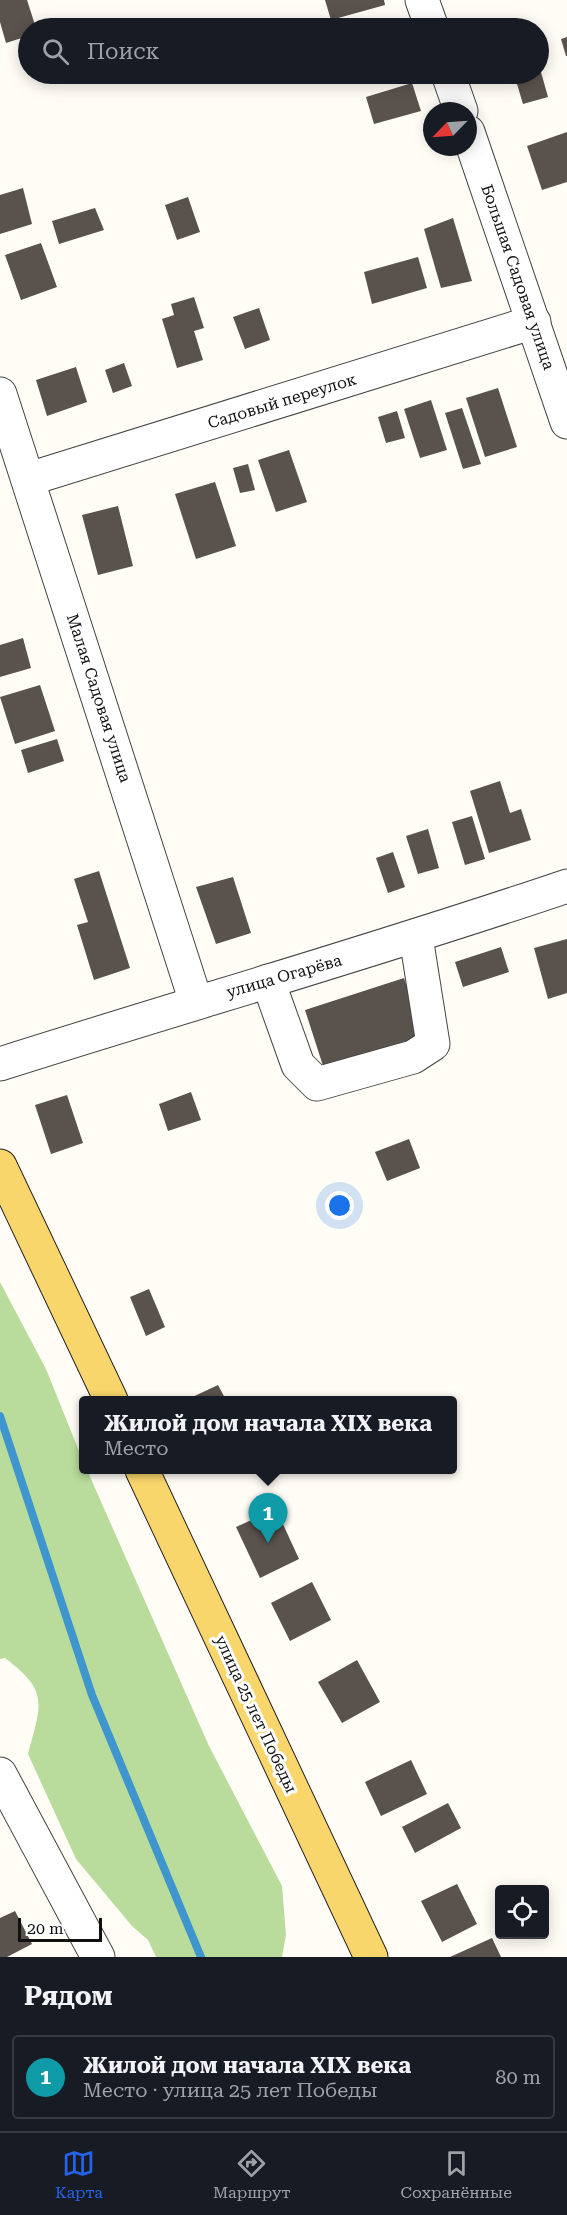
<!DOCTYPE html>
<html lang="ru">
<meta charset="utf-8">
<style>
body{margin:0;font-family:"Roboto Serif",serif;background:#242831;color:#f1f3f6}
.controls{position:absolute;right:18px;bottom:18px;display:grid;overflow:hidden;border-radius:6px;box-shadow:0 3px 15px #0003}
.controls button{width:54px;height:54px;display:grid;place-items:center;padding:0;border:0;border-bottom:2px solid #363941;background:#171b24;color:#f1f3f6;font:30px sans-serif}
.compass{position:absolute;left:423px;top:102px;width:54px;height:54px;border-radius:50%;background:#171b24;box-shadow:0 3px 15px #0003;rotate:245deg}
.scale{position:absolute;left:18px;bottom:15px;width:84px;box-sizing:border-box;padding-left:6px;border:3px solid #111;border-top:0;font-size:16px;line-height:21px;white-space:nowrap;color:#111;-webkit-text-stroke:4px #fff;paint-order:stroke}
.you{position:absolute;left:340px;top:1206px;width:21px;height:21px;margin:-15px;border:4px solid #fff;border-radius:50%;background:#1a73e8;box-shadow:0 0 0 9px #1a73e833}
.badge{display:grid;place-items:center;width:39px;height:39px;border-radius:50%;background:#2563eb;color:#fff;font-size:20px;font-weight:700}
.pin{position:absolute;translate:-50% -50px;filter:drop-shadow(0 2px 3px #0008)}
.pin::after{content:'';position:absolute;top:32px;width:21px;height:18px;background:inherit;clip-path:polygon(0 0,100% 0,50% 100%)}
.popup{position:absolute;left:79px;top:1396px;width:378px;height:78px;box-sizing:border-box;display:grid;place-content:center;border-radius:6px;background:#171b24;filter:drop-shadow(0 2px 4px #0005);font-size:20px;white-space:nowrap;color:#9ea1a6}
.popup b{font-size:22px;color:#f1f3f6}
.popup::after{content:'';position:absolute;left:50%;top:100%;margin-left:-12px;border:12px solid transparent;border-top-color:#171b24}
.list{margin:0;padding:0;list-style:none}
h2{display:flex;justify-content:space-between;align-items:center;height:78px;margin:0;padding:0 24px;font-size:26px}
h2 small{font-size:20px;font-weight:400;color:#9ea1a6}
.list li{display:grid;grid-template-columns:39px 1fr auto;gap:18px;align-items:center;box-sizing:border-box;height:84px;margin:0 12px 12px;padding:0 12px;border:2px solid #363941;border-radius:6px}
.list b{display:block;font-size:22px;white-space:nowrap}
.list p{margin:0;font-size:20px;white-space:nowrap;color:#9ea1a6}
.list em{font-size:20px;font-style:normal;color:#9ea1a6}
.icon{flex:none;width:33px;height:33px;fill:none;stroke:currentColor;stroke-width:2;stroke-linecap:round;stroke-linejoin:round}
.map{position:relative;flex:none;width:567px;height:1957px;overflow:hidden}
.search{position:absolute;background:#171b24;box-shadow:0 3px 15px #0003;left:18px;right:18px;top:18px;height:66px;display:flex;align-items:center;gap:15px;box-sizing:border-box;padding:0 21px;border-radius:33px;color:#9ea1a6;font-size:22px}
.sheet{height:174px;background:#171b24}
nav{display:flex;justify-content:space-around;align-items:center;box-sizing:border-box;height:84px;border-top:2px solid #363941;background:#171b24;font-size:16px;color:#9ea1a6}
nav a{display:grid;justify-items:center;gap:3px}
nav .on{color:#2563eb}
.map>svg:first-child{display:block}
</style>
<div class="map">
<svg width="567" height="1957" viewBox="0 0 567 1957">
<rect width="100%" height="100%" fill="#fffdf5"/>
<!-- forest -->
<path fill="#b9dc9c" d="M0,1282L46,1369L83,1461V1470H87L209,1746L282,1886L286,1935L282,1957H156L148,1940L132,1926L76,1859L28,1754C41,1704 50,1692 5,1658L0,1659Z"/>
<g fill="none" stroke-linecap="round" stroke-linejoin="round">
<!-- stream -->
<path stroke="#3f96cf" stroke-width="8" d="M0,1416L92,1695L201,1957"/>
</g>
<!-- building -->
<g fill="#5a524d">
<path d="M0,0H27L36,28H28V36L6,43L0,22Z"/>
<path d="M325,0H384L385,5L331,20Z"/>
<path d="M567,37V56H566L561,39Z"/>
<path d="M539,65L548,97L523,104L514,74H538Z"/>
<path d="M412,83L421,111L374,124L366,97Z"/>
<path d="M567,132V182L542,190L527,146Z"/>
<path d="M23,188L32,224L0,234V195Z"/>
<path d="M188,197L200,232L177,240L165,205Z"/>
<path d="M95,208L104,230L59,244L52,221Z"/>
<path d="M453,218L472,281L441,288L424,229Z"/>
<path d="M41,243L57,287L21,300L5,255Z"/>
<path d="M418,257L427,288L372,304L364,272Z"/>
<path d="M194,297L204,328L194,331L203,360L177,368L162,319L174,315L171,304Z"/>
<path d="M259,308L270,340L245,349L233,317Z"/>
<path d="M124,363L132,386L113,393L105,370Z"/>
<path d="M76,367L87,402L47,416L36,380Z"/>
<path d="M498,388L517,447L485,457L466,398Z"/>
<path d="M431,400L447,450L420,458L404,409Z"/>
<path d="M462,408L481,464L463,469L445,413Z"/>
<path d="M397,411L405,438L386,443L378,417Z"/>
<path d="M289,450L307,502L276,512L258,460Z"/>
<path d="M248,464L255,490L240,493L233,468Z"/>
<path d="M215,482L236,546L196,559L175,494Z"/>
<path d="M118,506L133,566L98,575L82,515Z"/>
<path d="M23,638L31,668L0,677V645Z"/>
<path d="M40,685L55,731L15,744L0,697Z"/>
<path d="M57,739L64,761L28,773L21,750Z"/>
<path d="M500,781L510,813L521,809L531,840L489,853L470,791Z"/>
<path d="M472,816L485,859L465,865L452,822Z"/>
<path d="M428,829L439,868L418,874L406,836Z"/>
<path d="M393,852L405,887L388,893L376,858Z"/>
<path d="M99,871L130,968L94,980L77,925L88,922L74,879Z"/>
<path d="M233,877L251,933L216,944L196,887Z"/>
<path d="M567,939V993L548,999L534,948Z"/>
<path d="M501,947L509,972L463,987L455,962Z"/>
<path d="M404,978L424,1040L325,1072L305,1010Z"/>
<path d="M191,1092L201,1120L168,1131L159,1104Z"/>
<path d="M67,1095L83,1143L51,1154L35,1105Z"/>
<path d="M409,1139L420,1168L387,1181L375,1152Z"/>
<path d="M149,1289L165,1327L146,1336L130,1297Z"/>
<path d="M218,1385L226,1400H186Z"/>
<path d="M276,1509L299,1559L260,1578L236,1527Z"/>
<path d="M312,1582L331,1620L290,1641L271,1603Z"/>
<path d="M357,1660L380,1702L342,1723L318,1682Z"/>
<path d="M411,1760L427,1794L381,1816L365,1782Z"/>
<path d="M448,1803L461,1828L415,1853L402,1827Z"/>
<path d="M457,1884L477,1924L442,1942L421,1901Z"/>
<path d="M15,1911L32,1944L7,1957H0V1918Z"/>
<path d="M492,1938L501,1957H450Z"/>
</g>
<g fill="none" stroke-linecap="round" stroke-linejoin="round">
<defs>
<g id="minor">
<path d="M422,0L432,28"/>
<path d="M448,74L461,111"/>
<path d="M468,132L567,422"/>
<path d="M0,394L196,1002"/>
<path d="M29,479L534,322"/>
<path d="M268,981L298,1065L317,1084L413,1057L433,1044L416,937"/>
<path d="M0,1064C189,1004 379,950 567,886"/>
<path d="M0,1774L98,1957"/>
</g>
<g id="major">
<path d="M0,1166L111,1400"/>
<path d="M142,1470L371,1957"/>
</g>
</defs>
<!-- minor casing -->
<use href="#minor" stroke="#444" stroke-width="35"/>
<!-- major casing -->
<use href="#major" stroke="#222" stroke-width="35"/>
<!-- minor -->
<use href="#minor" stroke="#fff" stroke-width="33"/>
<!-- major -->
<use href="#major" stroke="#f9d66b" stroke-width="33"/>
</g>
<g text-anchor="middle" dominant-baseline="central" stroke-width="6" stroke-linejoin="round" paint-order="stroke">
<!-- street labels -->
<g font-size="16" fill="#111" stroke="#fff">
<text transform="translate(518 277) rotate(71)">Большая Садовая улица</text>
<text transform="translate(282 401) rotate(-17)">Садовый переулок</text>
<text transform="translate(99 698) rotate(72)">Малая Садовая улица</text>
<text transform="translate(284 976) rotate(-16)">улица Огарёва</text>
<text transform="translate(256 1714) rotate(65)">улица 25 лет Победы</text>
</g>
</g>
</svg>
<div class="controls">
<button><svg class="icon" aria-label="locate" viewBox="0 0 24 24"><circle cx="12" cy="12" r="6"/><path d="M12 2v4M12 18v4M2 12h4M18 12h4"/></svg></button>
</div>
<svg class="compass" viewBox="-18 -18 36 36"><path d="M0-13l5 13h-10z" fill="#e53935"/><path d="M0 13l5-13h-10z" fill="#9ea1a6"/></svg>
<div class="scale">20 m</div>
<div class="you"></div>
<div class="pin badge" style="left:268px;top:1543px;background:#0f9aa8">1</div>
<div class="popup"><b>Жилой дом начала XIX века</b>Место</div>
<div class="search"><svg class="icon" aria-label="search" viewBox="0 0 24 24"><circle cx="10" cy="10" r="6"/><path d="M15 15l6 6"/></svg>Поиск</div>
</div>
<section class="sheet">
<h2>Рядом<small></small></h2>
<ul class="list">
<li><span class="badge" style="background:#0f9aa8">1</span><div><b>Жилой дом начала XIX века</b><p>Место · улица 25 лет Победы</p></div><em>80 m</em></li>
</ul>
</section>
<nav>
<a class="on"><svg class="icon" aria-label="map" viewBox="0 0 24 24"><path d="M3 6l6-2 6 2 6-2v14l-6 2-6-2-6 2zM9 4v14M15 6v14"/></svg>Карта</a>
<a><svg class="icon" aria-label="directions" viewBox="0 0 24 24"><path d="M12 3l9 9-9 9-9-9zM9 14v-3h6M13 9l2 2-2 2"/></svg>Маршрут</a>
<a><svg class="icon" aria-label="saved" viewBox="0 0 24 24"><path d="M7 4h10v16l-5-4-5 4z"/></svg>Сохранённые</a>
</nav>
